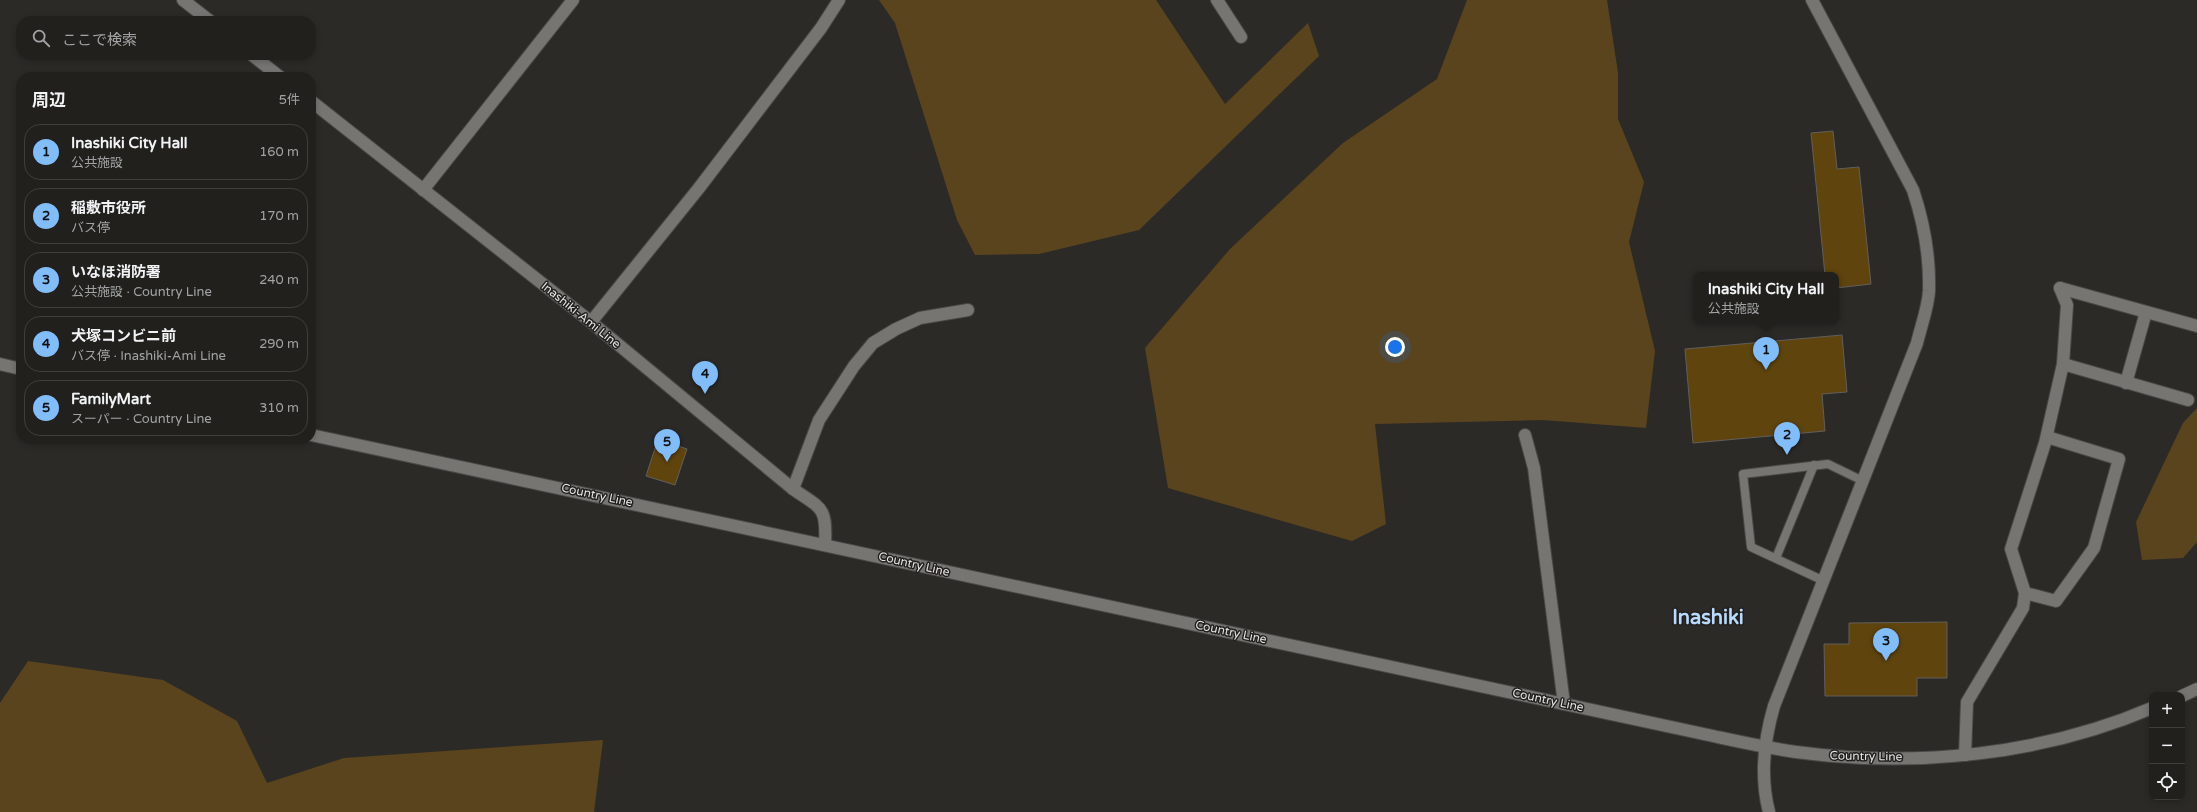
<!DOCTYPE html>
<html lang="ja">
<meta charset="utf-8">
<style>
body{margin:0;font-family:"Varela Round","Noto Sans JP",sans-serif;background:#2d2d2a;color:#f1f3f6}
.controls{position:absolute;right:12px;bottom:12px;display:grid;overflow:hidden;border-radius:8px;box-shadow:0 2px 6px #0003}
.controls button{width:36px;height:36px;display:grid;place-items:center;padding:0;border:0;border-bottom:1px solid #3e3e3b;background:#21201d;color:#f1f3f6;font:20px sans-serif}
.you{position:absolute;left:1395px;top:347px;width:14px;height:14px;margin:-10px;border:3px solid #fff;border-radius:50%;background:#1a73e8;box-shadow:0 0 0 6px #1a73e833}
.badge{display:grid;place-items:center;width:26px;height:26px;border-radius:50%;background:#80bdfa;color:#111;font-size:13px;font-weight:700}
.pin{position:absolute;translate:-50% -33px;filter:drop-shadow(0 1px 2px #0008)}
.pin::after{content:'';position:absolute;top:21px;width:14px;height:12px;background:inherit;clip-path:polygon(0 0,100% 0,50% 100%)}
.popup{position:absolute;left:1693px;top:272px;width:146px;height:52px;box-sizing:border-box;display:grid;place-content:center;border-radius:8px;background:#21201d;filter:drop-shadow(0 1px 3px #0005);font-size:13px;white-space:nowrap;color:#a2a3a4}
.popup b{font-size:15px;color:#f1f3f6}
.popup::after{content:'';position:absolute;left:50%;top:100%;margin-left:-8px;border:8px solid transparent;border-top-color:#21201d}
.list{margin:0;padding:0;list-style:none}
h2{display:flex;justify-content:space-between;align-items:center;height:52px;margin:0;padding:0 16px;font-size:17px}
h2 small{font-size:13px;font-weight:400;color:#a2a3a4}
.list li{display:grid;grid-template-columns:26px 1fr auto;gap:12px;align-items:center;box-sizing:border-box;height:56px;margin:0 8px 8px;padding:0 8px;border:1px solid #3e3e3b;border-radius:16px}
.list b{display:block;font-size:15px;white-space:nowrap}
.list p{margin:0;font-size:13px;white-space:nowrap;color:#a2a3a4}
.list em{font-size:13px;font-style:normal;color:#a2a3a4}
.icon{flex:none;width:22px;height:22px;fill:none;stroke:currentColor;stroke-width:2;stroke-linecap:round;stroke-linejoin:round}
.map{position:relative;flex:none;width:2197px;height:812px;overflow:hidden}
.search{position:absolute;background:#21201d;box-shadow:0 2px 6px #0003;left:16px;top:16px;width:300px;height:44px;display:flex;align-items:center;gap:10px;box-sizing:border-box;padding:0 14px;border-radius:16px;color:#a2a3a4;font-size:15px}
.panel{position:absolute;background:#21201d;box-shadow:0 2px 6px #0003;left:16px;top:72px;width:300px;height:372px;border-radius:16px}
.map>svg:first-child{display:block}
</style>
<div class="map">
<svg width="2197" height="812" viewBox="0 0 2197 812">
<rect width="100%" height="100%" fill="#2c2a27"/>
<!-- green -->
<g fill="#5a441e">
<path d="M879,0H1156L1225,104L1308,23L1319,56L1139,230L1039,254L975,255L957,220L895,23Z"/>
<path d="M1467,0H1607L1618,73V119L1644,182L1629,242L1655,351L1646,428L1543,420L1375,424L1386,524L1352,541L1168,488L1145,348L1230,249L1343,143L1437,79Z"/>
<path d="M2197,408V542L2183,558L2142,560L2136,522L2183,423Z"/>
<path d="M28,661L163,680L237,721L267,783L344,758L603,740L594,812H0V703Z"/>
</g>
<!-- building -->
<g fill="#60440d" stroke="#615f5c">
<path d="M1833,131L1837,169L1859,167L1871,284L1836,288V275H1825L1811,133Z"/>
<path d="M1842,335L1847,392L1822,394L1825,431L1693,443L1685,349Z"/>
<path d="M658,439L687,449L675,485L646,476Z"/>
<path d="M1947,622V678H1917V696H1825L1824,644H1849V623Z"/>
</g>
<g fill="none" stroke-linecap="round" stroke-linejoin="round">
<defs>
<g id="lane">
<path d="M1776,558L1814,465"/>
<path d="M1824,581L1751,547L1743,474L1828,464L1863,481"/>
</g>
<g id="street">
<path d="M1217,0L1241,37"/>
<path d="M423,190L573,0"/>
<path d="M2060,288L2197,326"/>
<path d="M591,322L699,188L821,28L839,0"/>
<path d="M2063,364L2188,400"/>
<path d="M2126,383L2146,312"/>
<path d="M1525,435L1534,468L1564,704"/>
<path d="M793,489L819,420L854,366L873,343L896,329L920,318L968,310"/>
<path d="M2025,593L2056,601L2094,548L2119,459L2047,437"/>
<path d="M1965,755L1967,702L2023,608L2025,593L2011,549L2045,443L2063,364L2067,305L2060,288"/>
</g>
<g id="secondary">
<path d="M183,0L210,21"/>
<path d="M252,55L280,77"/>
<path d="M311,101L591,322L793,489C822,509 827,507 825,544"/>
<path d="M0,364L21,369"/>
<path d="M311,435L1713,736C1741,742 1768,748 1796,752C1915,768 2042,755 2152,708"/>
<path d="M2182,696L2197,689"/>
<path d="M1769,812C1760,777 1764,740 1774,706L1917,343C1921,326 1928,308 1929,291C1930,256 1924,223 1913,190L1812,0"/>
</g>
</defs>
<!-- lane casing -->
<use href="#lane" stroke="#4a4846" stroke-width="10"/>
<!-- street casing -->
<use href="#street" stroke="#4a4846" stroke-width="14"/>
<!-- secondary casing -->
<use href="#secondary" stroke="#4a4846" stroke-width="14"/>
<!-- lane -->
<use href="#lane" stroke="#777572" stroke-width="8"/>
<!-- street -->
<use href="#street" stroke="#777572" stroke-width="12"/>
<!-- secondary -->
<use href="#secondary" stroke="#777572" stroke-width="12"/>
</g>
<g text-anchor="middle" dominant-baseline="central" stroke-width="3" stroke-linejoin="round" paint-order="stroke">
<!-- street labels -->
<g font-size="12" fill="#e4e3e1" stroke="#22201e">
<text transform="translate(581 315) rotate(39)">Inashiki-Ami Line</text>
<text transform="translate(597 495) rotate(12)">Country Line</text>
<text transform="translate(914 564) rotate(13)">Country Line</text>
<text transform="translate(1231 632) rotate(12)">Country Line</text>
<text transform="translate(1548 700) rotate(12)">Country Line</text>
<text transform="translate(1866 756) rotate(1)">Country Line</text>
</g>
<!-- town labels -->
<g font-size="20" font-weight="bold" fill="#b8dafc" stroke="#22201e">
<text x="1708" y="618">Inashiki</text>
</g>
</g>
</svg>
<div class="controls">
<button>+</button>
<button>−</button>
<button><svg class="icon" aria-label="locate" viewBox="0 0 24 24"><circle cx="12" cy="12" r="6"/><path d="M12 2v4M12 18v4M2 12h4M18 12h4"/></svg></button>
</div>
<div class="you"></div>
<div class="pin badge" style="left:1766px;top:370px">1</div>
<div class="popup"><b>Inashiki City Hall</b>公共施設</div>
<div class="pin badge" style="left:1787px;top:455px">2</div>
<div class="pin badge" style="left:1886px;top:661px">3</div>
<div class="pin badge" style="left:705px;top:394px">4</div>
<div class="pin badge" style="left:667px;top:462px">5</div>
<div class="search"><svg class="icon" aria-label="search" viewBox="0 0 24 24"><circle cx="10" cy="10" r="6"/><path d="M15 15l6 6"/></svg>ここで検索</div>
<section class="panel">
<h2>周辺<small>5件</small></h2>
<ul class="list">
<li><span class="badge">1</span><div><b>Inashiki City Hall</b><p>公共施設</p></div><em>160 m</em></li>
<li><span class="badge">2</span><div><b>稲敷市役所</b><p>バス停</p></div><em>170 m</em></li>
<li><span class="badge">3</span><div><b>いなほ消防署</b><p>公共施設 · Country Line</p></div><em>240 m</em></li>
<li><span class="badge">4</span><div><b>犬塚コンビニ前</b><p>バス停 · Inashiki-Ami Line</p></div><em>290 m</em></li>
<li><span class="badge">5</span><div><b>FamilyMart</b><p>スーパー · Country Line</p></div><em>310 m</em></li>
</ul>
</section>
</div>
